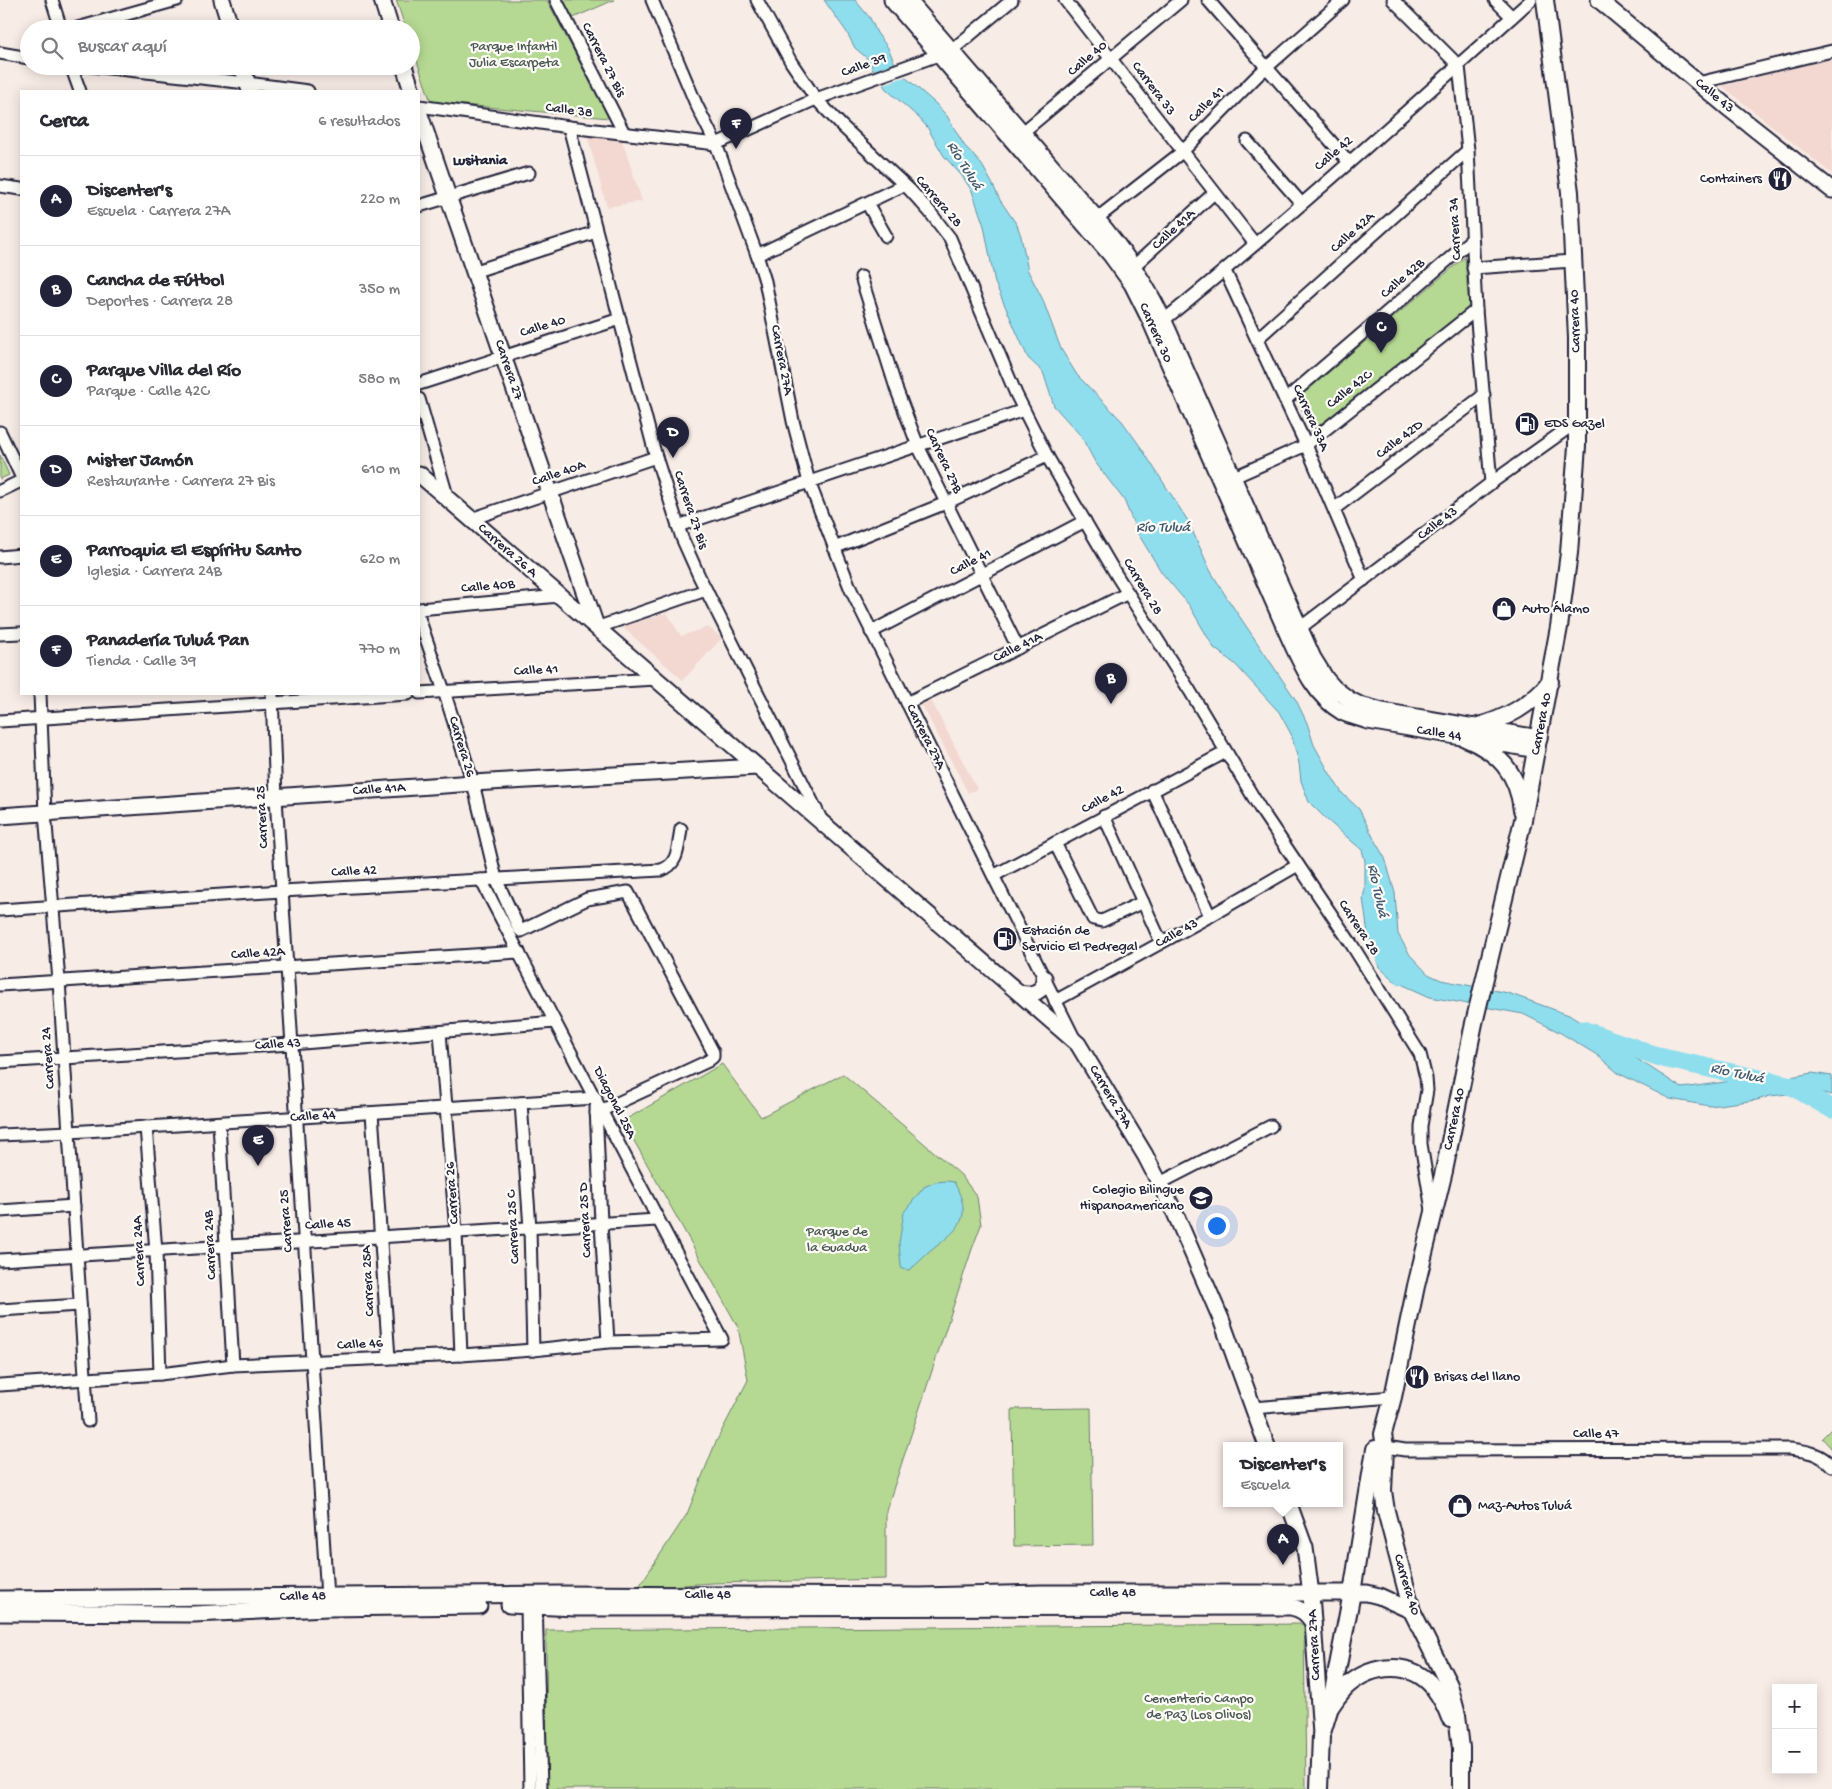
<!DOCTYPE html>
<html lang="es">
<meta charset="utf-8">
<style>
body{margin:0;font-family:"Gochi Hand",sans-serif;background:#f7f7f7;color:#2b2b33}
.controls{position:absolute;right:15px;bottom:15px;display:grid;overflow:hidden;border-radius:0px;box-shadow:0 2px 12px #0003}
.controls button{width:45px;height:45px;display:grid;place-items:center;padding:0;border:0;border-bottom:1px solid #e1e1e2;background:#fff;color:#2b2b33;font:25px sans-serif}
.you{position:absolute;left:1216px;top:1225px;width:18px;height:18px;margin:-12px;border:4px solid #fff;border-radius:50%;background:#1a73e8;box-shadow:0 0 0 8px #1a73e833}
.badge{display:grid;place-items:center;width:32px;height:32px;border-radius:50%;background:#22223b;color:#fff;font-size:16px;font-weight:700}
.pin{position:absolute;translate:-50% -41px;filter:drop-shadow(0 1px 2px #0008)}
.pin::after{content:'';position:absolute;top:26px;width:18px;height:15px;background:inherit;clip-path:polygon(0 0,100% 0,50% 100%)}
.popup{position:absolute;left:1223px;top:1442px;width:120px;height:65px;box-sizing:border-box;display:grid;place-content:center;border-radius:0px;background:#fff;filter:drop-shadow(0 1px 4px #0005);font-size:16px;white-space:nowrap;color:#7c7c81}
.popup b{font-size:19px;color:#2b2b33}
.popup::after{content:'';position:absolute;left:50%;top:100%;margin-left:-10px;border:10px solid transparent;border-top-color:#fff}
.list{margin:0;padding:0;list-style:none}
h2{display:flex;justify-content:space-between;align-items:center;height:65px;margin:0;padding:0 20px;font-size:21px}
h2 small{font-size:16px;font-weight:400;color:#7c7c81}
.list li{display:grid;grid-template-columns:32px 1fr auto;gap:15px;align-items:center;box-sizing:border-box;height:90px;padding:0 20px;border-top:1px solid #e1e1e2}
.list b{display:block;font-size:19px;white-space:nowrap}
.list p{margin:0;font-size:16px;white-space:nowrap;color:#7c7c81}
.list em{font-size:16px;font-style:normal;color:#7c7c81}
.icon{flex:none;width:28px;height:28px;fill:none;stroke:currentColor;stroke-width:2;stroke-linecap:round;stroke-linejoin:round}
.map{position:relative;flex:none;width:1832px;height:1789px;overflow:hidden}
.search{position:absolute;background:#fff;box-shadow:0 2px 12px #0003;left:20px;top:20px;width:400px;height:55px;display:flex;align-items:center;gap:12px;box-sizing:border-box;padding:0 18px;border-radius:28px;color:#7c7c81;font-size:19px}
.panel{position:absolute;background:#fff;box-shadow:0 2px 12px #0003;left:20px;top:90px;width:400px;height:605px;border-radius:0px}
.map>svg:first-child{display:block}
</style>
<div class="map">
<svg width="1832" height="1789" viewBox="0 0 1832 1789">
<rect width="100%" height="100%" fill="#f8ece6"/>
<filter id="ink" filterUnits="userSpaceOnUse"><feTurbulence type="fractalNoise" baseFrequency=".02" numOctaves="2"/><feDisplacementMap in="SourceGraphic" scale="10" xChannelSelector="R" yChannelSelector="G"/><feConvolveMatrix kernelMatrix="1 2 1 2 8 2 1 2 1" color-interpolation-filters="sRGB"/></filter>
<g filter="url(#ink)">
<!-- built -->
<g fill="#f2d8d1">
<path d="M1832,58V174L1722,86Z"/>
<path d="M587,135L621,137L642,201L607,207Z"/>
<path d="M667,613L681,636L708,627L722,638L683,680L622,627Z"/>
<path d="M931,700L977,789L968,793L922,705Z"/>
</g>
<!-- green -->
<g fill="#b5d993" stroke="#6c7e67">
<path d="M396,0H547L609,118L431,102L411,44V29H406Z"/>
<path d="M563,0H614L573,18Z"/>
<path d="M1465,257L1469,307L1312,431L1297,399Z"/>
<path d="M0,455L9,475L0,479Z"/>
<path d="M722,1064L761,1117L843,1074L961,1175L977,1197L981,1225L972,1249L886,1511V1579L713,1583L638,1588L687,1514L715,1444L748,1380L738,1327L623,1121Z"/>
<path d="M1091,1408L1093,1545L1014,1546L1012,1409Z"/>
<path d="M1832,1428V1449L1822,1438Z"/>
<path d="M1304,1624L1306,1789H547L546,1630Z"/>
</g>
<!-- water -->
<g fill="#8fdeed" stroke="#6393a6">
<path d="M824,0H855L870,18L877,33L888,48L896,66L904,76L936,104L947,116L964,145L982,165L992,183L1000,200L1017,225L1021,236L1028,271L1042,298L1061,349L1077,375L1122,421L1140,446L1188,521L1210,570L1227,598L1296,700L1307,723L1314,745L1329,772L1342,793L1359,809L1376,843L1385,858L1395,893L1398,934L1410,955L1428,974L1441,980L1508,993L1569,1015L1682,1088L1746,1079L1770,1075L1785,1078L1812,1073L1832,1076V1095L1814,1091L1770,1096L1757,1100L1710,1106L1670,1099L1618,1073L1597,1055L1559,1032L1523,1014L1430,997L1401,984L1399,985L1379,967L1368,934L1363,898L1365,889V861L1362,850L1326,819L1309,802L1301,781L1299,763L1291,734L1279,712L1235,664L1214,648L1189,605L1162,573L1137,532L1124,500L1095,462L1081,436L1054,406L1043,372L1028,358L995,283L984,226L972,191L962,176L944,156L927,127L918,117L886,89L876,75L868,59L855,48L846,31Z"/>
<path d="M947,1181L954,1182C973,1218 961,1227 933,1249C924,1256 918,1264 909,1270L902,1269L901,1266L899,1243L904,1212L924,1187L935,1182Z"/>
</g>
<!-- pier -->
<path fill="#f8ece6" d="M897,62L907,76L880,86L871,71Z"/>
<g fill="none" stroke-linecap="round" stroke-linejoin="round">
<!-- river -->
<path stroke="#8fdeed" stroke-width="19" d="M1582,1030L1663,1058L1792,1086L1832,1109"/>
<defs>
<g id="street">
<path d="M52,0L61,29"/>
<path d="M556,0L624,133"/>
<path d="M652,0L696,104L716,144L757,255L765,281L793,421L809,482L851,590L1074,1038"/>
<path d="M757,0L791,62L816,99L842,126L910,190L929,211L950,238L1016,394L1047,456L1073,501L1117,576L1190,691L1261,810L1352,945L1420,1054L1426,1078L1427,1090L1421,1126V1144L1432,1210"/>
<path d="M1065,0L1255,244"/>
<path d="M1208,0L1348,161"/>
<path d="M1393,0L1459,66L1468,150L1476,310L1491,483"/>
<path d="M1495,0L1512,17"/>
<path d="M74,29L177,0"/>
<path d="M0,53L29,58"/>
<path d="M71,66L80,91"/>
<path d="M91,66L247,83L308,91"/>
<path d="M1698,83L1832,51"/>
<path d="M419,106L569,127L716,144L816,99L952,50L1012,0"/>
<path d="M569,127L656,457L682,538L699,576L820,817"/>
<path d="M1017,137L1181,0"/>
<path d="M1247,141L1301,203"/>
<path d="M0,186L21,189"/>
<path d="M867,203L886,236"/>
<path d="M419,206L529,173"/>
<path d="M1091,223L1182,152L1258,75L1343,0"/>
<path d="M757,255L904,185"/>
<path d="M1134,266L1214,193"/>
<path d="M1473,268L1573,261"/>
<path d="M1225,271L1306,445L1364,580"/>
<path d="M473,272L596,232"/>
<path d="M861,277L896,388L918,446L1018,648"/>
<path d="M1156,324L1164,320C1290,218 1410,108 1531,0"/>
<path d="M1257,339L1468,150"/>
<path d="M419,384L620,319"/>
<path d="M419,399L448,499"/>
<path d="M1285,400L1471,240"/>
<path d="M0,432L21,476"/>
<path d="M1234,477L1306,445L1476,310"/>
<path d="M0,491L21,481"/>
<path d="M1334,509L1484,395"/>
<path d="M471,519L656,457"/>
<path d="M678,526L1024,410"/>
<path d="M834,548L946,503L1047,456"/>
<path d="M0,557L21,555"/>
<path d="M419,609L559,596"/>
<path d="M419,618L444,691L473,783L496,879L519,929L521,931L587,899L628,892L713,1052V1057L708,1061L596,1113"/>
<path d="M596,628L706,590"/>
<path d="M1300,628L1491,483L1578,421"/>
<path d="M871,632L1085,521"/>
<path d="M0,634L21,633"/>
<path d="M419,693L656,679"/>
<path d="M40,694L45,813L59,981L88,1421"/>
<path d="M272,694L276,798L287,967L327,1597"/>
<path d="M907,703L1128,593"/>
<path d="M0,721L408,694"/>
<path d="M1152,790L1210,916"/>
<path d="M1104,816L1161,942"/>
<path d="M1055,843L1093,919L1102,921L1143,902"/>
<path d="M995,875L1226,752"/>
<path d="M0,910L282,891L661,870C679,865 678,845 681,829"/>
<path d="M0,985L519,952"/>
<path d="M1055,1001L1210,916L1298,865"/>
<path d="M440,1032L456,1232L461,1355"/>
<path d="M0,1062L291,1044L555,1022"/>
<path d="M521,1103L530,1228L533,1350"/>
<path d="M596,1107L601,1223L608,1342"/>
<path d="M372,1113L389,1358"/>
<path d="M219,1123L233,1365"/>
<path d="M146,1127L156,1251L160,1374"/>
<path d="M0,1135L70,1132L596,1098"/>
<path d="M1160,1183L1271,1126"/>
<path d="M0,1211L74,1206"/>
<path d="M0,1260L657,1220"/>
<path d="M0,1310L80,1305"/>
<path d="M0,1385L160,1374L233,1365L461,1355L533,1350L608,1342L722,1339C640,1187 561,1033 481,880"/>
<path d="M1252,1408L1393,1397"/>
<path d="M1380,1446L1405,1450L1790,1449C1807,1451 1820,1453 1832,1466"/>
<path d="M536,1598L541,1789"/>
<path d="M525,1599L527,1605L530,1789"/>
</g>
<g id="secondary">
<path d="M222,0L231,29"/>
<path d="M382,0L391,29"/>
<path d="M892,0L1110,254L1132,284L1150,320L1288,635C1301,663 1314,696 1342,712C1350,716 1360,718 1368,721L1537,750"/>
<path d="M908,0L1096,218C1126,254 1149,287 1168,330L1313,658L1326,679L1334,688L1350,700L1360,705L1382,711L1539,738"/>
<path d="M1599,0L1727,107L1832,190"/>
<path d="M242,66L250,91"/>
<path d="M404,66L412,91"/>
<path d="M419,112L596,626"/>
<path d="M419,474L1078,1044L1145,1155L1175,1213L1221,1319L1267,1446"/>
<path d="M0,816L473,783L757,767"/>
<path d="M1020,993C1030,995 1036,994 1043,987L1044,978"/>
<path d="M1289,1504L1305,1548L1311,1594L1321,1734"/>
<path d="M0,1599L560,1594L920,1596L1041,1593H1367L1379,1596L1412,1611"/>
<path d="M509,1605L576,1608L1291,1607C1302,1609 1307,1614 1313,1623"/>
<path d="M0,1613L193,1614L328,1608L479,1606"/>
</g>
<g id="primary">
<path d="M1475,727C1506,719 1529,706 1550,682"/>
<path d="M1465,738C1498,752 1518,772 1522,810"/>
<path d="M1331,1706C1336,1699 1341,1691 1348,1685C1373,1664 1411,1660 1434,1688C1441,1697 1446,1707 1450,1718"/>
<path d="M1319,1789L1321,1736L1330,1707L1352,1593L1375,1449"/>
<path d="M1461,1789V1748L1457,1715L1449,1685L1412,1611L1386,1511L1383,1491L1385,1447L1383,1434L1393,1397L1416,1286L1444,1171L1474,1023L1523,820L1559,627L1569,553L1577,446V338L1570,192L1545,0"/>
</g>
</defs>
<!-- street casing -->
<use href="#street" stroke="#22223b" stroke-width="15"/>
<!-- secondary casing -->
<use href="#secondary" stroke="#22223b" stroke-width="19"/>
<!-- primary casing -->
<use href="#primary" stroke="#22223b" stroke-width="20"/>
<!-- street -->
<use href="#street" stroke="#fdfcf7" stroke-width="11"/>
<!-- secondary -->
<use href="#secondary" stroke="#fdfcf7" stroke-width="15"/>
<!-- primary -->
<use href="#primary" stroke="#fdfcf7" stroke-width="16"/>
</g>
</g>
<!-- icons -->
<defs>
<symbol id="restaurant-disc" viewBox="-11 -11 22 22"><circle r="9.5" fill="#22223b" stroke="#fdfcf7"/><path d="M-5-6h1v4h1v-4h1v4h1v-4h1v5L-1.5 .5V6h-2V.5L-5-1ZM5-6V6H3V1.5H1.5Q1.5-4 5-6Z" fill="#fff"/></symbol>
<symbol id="fuel-disc" viewBox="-11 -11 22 22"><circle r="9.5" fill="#22223b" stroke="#fdfcf7"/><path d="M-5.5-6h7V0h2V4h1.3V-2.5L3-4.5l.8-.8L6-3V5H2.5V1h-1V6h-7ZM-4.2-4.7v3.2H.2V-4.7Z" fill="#fff"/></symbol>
<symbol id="shop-disc" viewBox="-11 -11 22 22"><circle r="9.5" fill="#22223b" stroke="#fdfcf7"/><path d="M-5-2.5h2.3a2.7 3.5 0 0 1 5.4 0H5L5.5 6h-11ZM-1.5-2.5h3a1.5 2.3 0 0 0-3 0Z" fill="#fff"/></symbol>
<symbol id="school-disc" viewBox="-11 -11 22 22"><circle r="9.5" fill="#22223b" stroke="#fdfcf7"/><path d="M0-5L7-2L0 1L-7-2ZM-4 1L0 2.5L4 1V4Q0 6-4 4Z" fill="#fff"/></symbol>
</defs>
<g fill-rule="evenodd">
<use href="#restaurant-disc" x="1766" y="165" width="28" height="28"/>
<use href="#fuel-disc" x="1513" y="410" width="28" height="28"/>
<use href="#shop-disc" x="1490" y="595" width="28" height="28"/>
<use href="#fuel-disc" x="991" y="925" width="28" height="28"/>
<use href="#school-disc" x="1187" y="1184" width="28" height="28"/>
<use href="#restaurant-disc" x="1403" y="1363" width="28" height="28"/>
<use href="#shop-disc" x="1446" y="1492" width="28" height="28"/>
</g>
<g text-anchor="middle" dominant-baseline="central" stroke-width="4.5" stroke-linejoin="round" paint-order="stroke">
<!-- park labels -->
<g font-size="14" fill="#4e5955" stroke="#fdfcf7">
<text x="514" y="47">Parque Infantil<tspan x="514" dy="16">Julia Escarpeta</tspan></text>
<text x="837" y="1232">Parque de<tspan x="837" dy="16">la Guadua</tspan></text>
<text x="1199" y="1699">Cementerio Campo<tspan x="1199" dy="16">de Paz (Los Olivos)</tspan></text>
</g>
<!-- street labels -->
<g font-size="14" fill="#22223b" stroke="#fdfcf7">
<text transform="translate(1088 59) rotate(-40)">Calle 40</text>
<text transform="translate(603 60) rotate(63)">Carrera 27 Bis</text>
<text transform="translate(864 66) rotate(-20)">Calle 39</text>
<text transform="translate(1153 89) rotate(53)">Carrera 33</text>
<text transform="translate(1714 96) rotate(40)">Calle 43</text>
<text transform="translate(1207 105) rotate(-45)">Calle 41</text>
<text transform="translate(569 111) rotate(7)">Calle 38</text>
<text transform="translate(1334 154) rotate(-41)">Calle 42</text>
<text transform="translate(938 202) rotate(49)">Carrera 28</text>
<text transform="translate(1456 229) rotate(-93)">Carrera 34</text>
<text transform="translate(1174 230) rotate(-43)">Calle 41A</text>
<text transform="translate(1353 233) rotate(-42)">Calle 42A</text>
<text transform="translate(1403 279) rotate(-41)">Calle 42B</text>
<text transform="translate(1576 321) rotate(-92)">Carrera 40</text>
<text transform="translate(543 327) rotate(-17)">Calle 40</text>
<text transform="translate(1155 333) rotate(66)">Carrera 30</text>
<text transform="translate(781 360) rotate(79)">Carrera 27A</text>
<text transform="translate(508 370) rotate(71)">Carrera 27</text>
<text transform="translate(1350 390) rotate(-38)">Calle 42C</text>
<text transform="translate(1310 418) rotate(66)">Carrera 33A</text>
<text transform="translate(1400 440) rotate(-37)">Calle 42D</text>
<text transform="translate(943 461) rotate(65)">Carrera 27B</text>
<text transform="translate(559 474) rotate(-19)">Calle 40A</text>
<text transform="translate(690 510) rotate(71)">Carrera 27 Bis</text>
<text transform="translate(1438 524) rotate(-37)">Calle 43</text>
<text transform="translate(507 551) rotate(41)">Carrera 26 A</text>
<text transform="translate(971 563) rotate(-27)">Calle 41</text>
<text transform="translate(488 587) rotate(-5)">Calle 40B</text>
<text transform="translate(1142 587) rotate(59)">Carrera 28</text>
<text transform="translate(1018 648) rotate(-26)">Calle 41A</text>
<text transform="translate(536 671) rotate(-3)">Calle 41</text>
<text transform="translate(1542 724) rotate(-79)">Carrera 40</text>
<text transform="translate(1439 734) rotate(9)">Calle 44</text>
<text transform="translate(925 737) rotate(63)">Carrera 27A</text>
<text transform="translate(461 747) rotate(73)">Carrera 26</text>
<text transform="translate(379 790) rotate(-4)">Calle 41A</text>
<text transform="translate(1103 800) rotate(-28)">Calle 42</text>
<text transform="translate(263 817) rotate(-93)">Carrera 25</text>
<text transform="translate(354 872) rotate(-3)">Calle 42</text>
<text transform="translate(1358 928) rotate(57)">Carrera 28</text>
<text transform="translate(1177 934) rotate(-29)">Calle 43</text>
<text transform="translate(258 954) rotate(-4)">Calle 42A</text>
<text transform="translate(278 1045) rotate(-4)">Calle 43</text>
<text transform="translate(49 1058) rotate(-94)">Carrera 24</text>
<text transform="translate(1110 1097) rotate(59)">Carrera 27A</text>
<text transform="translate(614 1103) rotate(63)">Diagonal 25A</text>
<text transform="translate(313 1117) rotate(-4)">Calle 44</text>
<text transform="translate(1455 1119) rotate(-78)">Carrera 40</text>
<text transform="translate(453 1193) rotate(-94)">Carrera 26</text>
<text transform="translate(586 1220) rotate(-93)">Carrera 25 D</text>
<text transform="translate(287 1221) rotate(-94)">Carrera 25</text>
<text transform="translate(328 1225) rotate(-4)">Calle 45</text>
<text transform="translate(514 1227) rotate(-93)">Carrera 25 C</text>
<text transform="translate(211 1245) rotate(-93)">Carrera 24B</text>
<text transform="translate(140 1251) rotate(-93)">Carrera 24A</text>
<text transform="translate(369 1281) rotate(-93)">Carrera 25A</text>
<text transform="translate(360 1345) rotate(-3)">Calle 46</text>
<text x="1596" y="1434">Calle 47</text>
<text transform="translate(1406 1585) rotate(73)">Carrera 40</text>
<text x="1113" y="1593">Calle 48</text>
<text x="708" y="1595">Calle 48</text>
<text transform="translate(303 1597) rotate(-1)">Calle 48</text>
<text transform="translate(1315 1645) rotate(-93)">Carrera 27A</text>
</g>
<!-- poi labels -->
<g font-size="14" fill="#22223b" stroke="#fdfcf7" text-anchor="start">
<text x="1762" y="179" text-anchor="end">Containers</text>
<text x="1544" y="424">EDS Gazel</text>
<text x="1522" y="609">Auto Álamo</text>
<text x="1022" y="931">Estación de<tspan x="1022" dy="16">Servicio El Pedregal</tspan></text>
<text x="1184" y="1190" text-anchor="end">Colegio Bilingue<tspan x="1184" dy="16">Hispanoamericano</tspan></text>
<text x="1434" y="1377">Brisas del llano</text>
<text x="1478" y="1506">Maz-Autos Tuluá</text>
</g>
<!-- neighbourhood labels -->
<g font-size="15" font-weight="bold" fill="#22223b" stroke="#fdfcf7">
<text x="480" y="161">Lusitania</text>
</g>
<!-- water labels -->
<g font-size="15" font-style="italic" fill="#435a70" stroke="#fdfcf7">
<text transform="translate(964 166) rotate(58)">Río Tuluá</text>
<text x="1163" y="528">Río Tuluá</text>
<text transform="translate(1377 891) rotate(78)">Río Tuluá</text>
<text transform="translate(1737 1074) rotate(12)">Río Tuluá</text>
</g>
</g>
</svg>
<div class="controls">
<button>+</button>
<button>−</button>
</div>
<div class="you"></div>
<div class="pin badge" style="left:1283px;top:1565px">A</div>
<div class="popup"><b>Discenter's</b>Escuela</div>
<div class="pin badge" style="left:1111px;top:704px">B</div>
<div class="pin badge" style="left:1381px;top:353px">C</div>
<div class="pin badge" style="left:673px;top:458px">D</div>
<div class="pin badge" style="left:258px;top:1166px">E</div>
<div class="pin badge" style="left:736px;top:149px">F</div>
<div class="search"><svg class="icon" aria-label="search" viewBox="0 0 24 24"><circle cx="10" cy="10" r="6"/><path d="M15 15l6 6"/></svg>Buscar aquí</div>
<section class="panel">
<h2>Cerca<small>6 resultados</small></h2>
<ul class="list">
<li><span class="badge">A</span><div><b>Discenter's</b><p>Escuela · Carrera 27A</p></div><em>220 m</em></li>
<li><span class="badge">B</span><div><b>Cancha de Fútbol</b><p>Deportes · Carrera 28</p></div><em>350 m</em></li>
<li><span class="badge">C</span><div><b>Parque Villa del Río</b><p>Parque · Calle 42C</p></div><em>580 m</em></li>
<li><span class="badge">D</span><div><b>Mister Jamón</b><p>Restaurante · Carrera 27 Bis</p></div><em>610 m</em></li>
<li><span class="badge">E</span><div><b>Parroquia El Espíritu Santo</b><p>Iglesia · Carrera 24B</p></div><em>620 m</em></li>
<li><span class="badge">F</span><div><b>Panadería Tuluá Pan</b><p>Tienda · Calle 39</p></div><em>770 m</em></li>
</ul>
</section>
</div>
